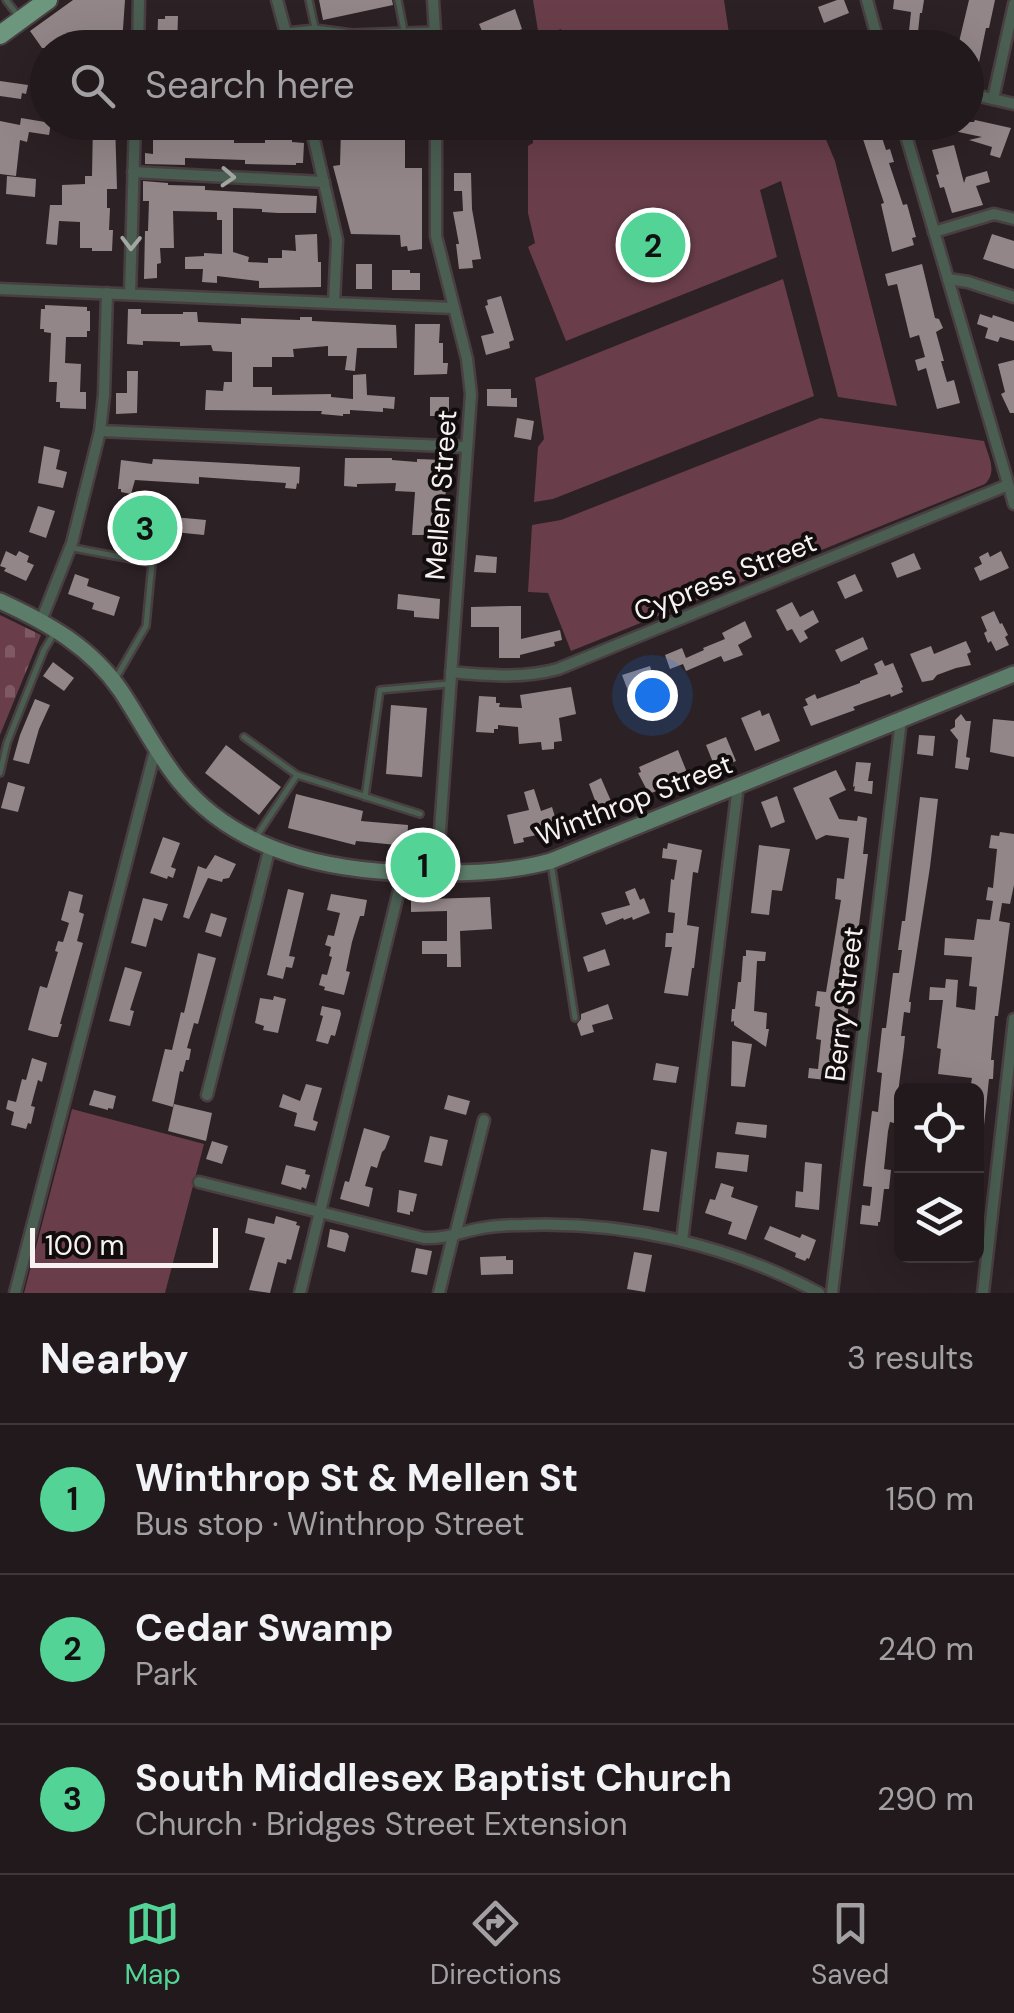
<!DOCTYPE html>
<meta charset="utf-8">
<style>
body{margin:0;font-family:"DM Sans",sans-serif;background:#292224;color:#f1f3f6}
.controls{position:absolute;right:30px;bottom:30px;display:grid;overflow:hidden;border-radius:15px;box-shadow:0 10px 40px #0002}
.controls button{width:90px;height:90px;display:grid;place-items:center;padding:0;border:0;border-bottom:2px solid #3e383a;background:#21191b;color:#f1f3f6;font:50px sans-serif}
.scale{position:absolute;left:30px;bottom:25px;width:188px;box-sizing:border-box;padding-left:10px;border:5px solid #f8f1f2;border-top:0;font-size:28px;line-height:35px;white-space:nowrap;color:#f8f1f2;-webkit-text-stroke:8px #110c0d;paint-order:stroke}
.you{position:absolute;left:652px;top:695px;width:35px;height:35px;margin:-25px;border:8px solid #fff;border-radius:50%;background:#1a73e8;box-shadow:0 0 0 15px #1a73e833}
.badge{display:grid;place-items:center;width:65px;height:65px;border-radius:50%;background:#54d396;color:#111;font-size:32px;font-weight:700}
.pin{position:absolute;translate:-50% -50%;border:5px solid #fff;box-shadow:0 2px 10px #0006}
.list{margin:0;padding:0;list-style:none}
h2{display:flex;justify-content:space-between;align-items:center;height:130px;margin:0;padding:0 40px;font-size:42px}
h2 small{font-size:32px;font-weight:400;color:#a2a0a3}
.list li{display:grid;grid-template-columns:65px 1fr auto;gap:30px;align-items:center;box-sizing:border-box;height:150px;padding:0 40px;border-top:2px solid #3e383a}
.list b{display:block;font-size:38px;white-space:nowrap}
.list p{margin:0;font-size:32px;white-space:nowrap;color:#a2a0a3}
.list em{font-size:32px;font-style:normal;color:#a2a0a3}
.icon{flex:none;width:55px;height:55px;fill:none;stroke:currentColor;stroke-width:2;stroke-linecap:round;stroke-linejoin:round}
.map{position:relative;flex:none;width:1014px;height:1293px;overflow:hidden}
.search{position:absolute;background:#21191b;box-shadow:0 10px 40px #0002;left:30px;right:30px;top:30px;height:110px;display:flex;align-items:center;gap:25px;box-sizing:border-box;padding:0 35px;border-radius:55px;color:#a2a0a3;font-size:38px}
.sheet{height:580px;background:#21191b}
nav{display:flex;justify-content:space-around;align-items:center;box-sizing:border-box;height:140px;border-top:2px solid #3e383a;background:#21191b;font-size:28px;color:#a2a0a3}
nav a{display:grid;justify-items:center;gap:5px}
nav .on{color:#54d396}
.map>svg:first-child{display:block}
</style>
<div class="map">
<svg width="1014" height="1293" viewBox="0 0 1014 1293">
<defs>
<pattern id="cemetery-stones" width="16" height="16" patternUnits="userSpaceOnUse" patternTransform="scale(2.5)"><rect width="16" height="16" fill="#693e4a"/><path d="M2 7V4a2 2 0 0 1 4 0v3zM10 15v-3a2 2 0 0 1 4 0v3z" fill="#7f5a65"/></pattern>
</defs>
<rect width="100%" height="100%" fill="#2c2124"/>
<!-- cemetery -->
<path fill="url(#cemetery-stones)" d="M0,615L41,635L0,735Z"/>
<!-- park -->
<g fill="#693e4a">
<path d="M533,0H724L731,47H567L561,29L539,37Z"/>
<path d="M533,123H819L835,161L897,406L838,397L781,181L760,190L777,257L566,341L528,247L535,243L528,213V146L533,143Z"/>
<path d="M783,279L814,396L553,499L534,502L538,447L544,439L535,378Z"/>
<path d="M820,418L984,441C988,456 998,471 985,484L571,651L548,593L528,592L532,525L561,520Z"/>
<path d="M72,1109L204,1144L165,1293H24Z"/>
</g>
<!-- building -->
<g fill="#938689">
<path d="M73,0H125L122,43L75,41L80,48H42L30,31Z"/>
<path d="M319,0H392L393,5L323,20Z"/>
<path d="M837,0H844L849,13L824,23L818,7Z"/>
<path d="M894,0H924L922,13H920L918,32L929,33L928,45H899L901,30L909,31L911,12L893,9Z"/>
<path d="M969,0H995L989,28H986L977,72L966,71V48H964L965,44L959,42Z"/>
<path d="M515,9L522,29L487,43L479,24Z"/>
<path d="M165,16H178L177,48H157L158,19H165Z"/>
<path d="M0,81L28,85L26,94L22,93L21,99L0,96Z"/>
<path d="M21,118L51,123L49,135L29,132L27,142L20,140L16,176L0,174V121L20,125Z"/>
<path d="M975,120L1011,128L1000,158L990,155L992,147L969,140L982,137L935,127L936,122H974Z"/>
<path d="M93,122H115L117,189H107V208H110L109,230H113L112,251H92V248H80V222L59,221L57,245L46,244L50,205H62V185L85,184V176H92Z"/>
<path d="M153,122H235L234,143H265V128L292,129V142L304,143L303,163H296V165L245,164V160L185,158V165L145,164V153L153,154Z"/>
<path d="M347,122H405V168H422V249L408,251L407,246L401,247L400,235L351,234L333,166L340,165L341,129H347Z"/>
<path d="M877,122L886,150L890,149L894,162L889,163L903,205L907,204L916,237L912,238L914,245L892,252L881,204L884,203L860,130L862,129V127Z"/>
<path d="M954,145L964,183L966,177L987,171L990,182L976,186L983,205L952,213L944,187L940,188L936,175L939,174L932,150Z"/>
<path d="M454,173H471L472,209L481,259L472,260L473,268L459,269L456,244H459L453,212L463,211L462,191H454Z"/>
<path d="M7,176L36,179L35,197L6,194Z"/>
<path d="M143,181L168,183V185L205,186V190L317,196L316,213H278L262,212V209L233,208V252L249,257L248,262L268,263V258H282V250L296,251L295,235L317,234L318,262H321V287L259,288V281L217,276V283L202,282L203,269H185V257L204,256V253L222,254V220H217V212L173,211L174,248H160L161,263L157,264V278L144,279L145,231H148L149,201H143Z"/>
<path d="M992,234L1014,241V269L983,259Z"/>
<rect x="356" y="264" width="16" height="25"/>
<path d="M922,264L935,318L939,319L943,328L936,332L944,361H941L947,382L954,380L960,403L937,409L926,368L918,371L915,360L925,357L919,335L910,338L897,284L888,286L885,274Z"/>
<path d="M392,270H410V273H420V290H392Z"/>
<path d="M501,296L514,340L509,342L510,348L486,355L481,336L494,333L485,306L488,305L487,300Z"/>
<path d="M45,305L87,307V311H90V331H87V337H66L65,363L81,364L80,392H86V409L60,408V402H56L57,382H49L51,333L44,332V329H40L41,309H45Z"/>
<path d="M128,309H141V314H183V312H197L198,322L241,324V318L300,320V317H312V321L396,325L397,348H357L355,371L345,370L347,356H328V346L293,349L294,357H272V367H253V387H272V395L331,394V397L353,399V375L366,374L367,395L395,397L394,409L383,408V412L350,410V414H343V416L321,414L322,411L205,410L206,390L223,391L224,382H232V352L213,351L211,345L180,346V342L143,341V345L127,344Z"/>
<path d="M980,314L992,318L993,315L1014,322V341L1000,337L998,342L985,338L988,328L977,324Z"/>
<path d="M415,324H440L439,343H443V363H448L447,374L414,375Z"/>
<path d="M1014,360V413H1010L1001,394L1005,392L998,364Z"/>
<path d="M127,371H138L137,413L116,414V393H127Z"/>
<path d="M487,389H511V398H517V407L487,406Z"/>
<rect x="430" y="397" width="19" height="19"/>
<path d="M517,418L534,421L531,440L514,437Z"/>
<path d="M44,446L60,450L56,469L67,472L63,488L38,483Z"/>
<path d="M345,458H392V460L417,462V459L444,460L443,464L448,465L442,535H412L415,492L395,491L396,483L357,484V487L344,486Z"/>
<path d="M153,459L300,467L299,484L297,483L296,489L285,488L286,483L199,477V484L135,480L131,494L121,492V489H118L121,460L152,464Z"/>
<path d="M38,506L55,511L46,538L29,532Z"/>
<path d="M118,512L206,520L204,535L174,532L170,544L115,539Z"/>
<path d="M6,551L16,556L19,551L29,556L27,562L34,565L26,581L4,571L6,568L0,566Z"/>
<path d="M1001,551L1009,568L980,581L974,568L982,564L979,557L988,552L990,557Z"/>
<path d="M914,553L921,569L897,578L891,563Z"/>
<path d="M476,555L497,557L496,573L474,572Z"/>
<path d="M75,574L89,579L87,586L120,597L114,616L92,609L94,603L68,594Z"/>
<path d="M855,574L863,591L845,599L837,582Z"/>
<path d="M398,594L440,599L439,619L414,617V611L397,609Z"/>
<path d="M792,602L800,617L813,610L819,622L804,631L808,638L800,643L792,629L787,631L776,610Z"/>
<path d="M510,606H521V639L560,630L562,640L554,642L555,646L520,655V658H499V627H471V607Z"/>
<path d="M994,611L1000,624L1002,623L1008,635L1005,637L1009,645L996,651L991,641L988,643L984,633L987,631L981,617Z"/>
<path d="M745,621L752,637L738,645L743,655L724,662L721,656L686,671L683,664L670,669L665,655L682,648L686,658L704,650L703,648L725,639L722,633Z"/>
<path d="M863,637L868,649L841,662L835,650Z"/>
<path d="M966,641L971,652L967,654L971,665L956,668L937,675L933,680L922,682L910,654L931,646L934,654Z"/>
<path d="M882,660L885,666L893,663L903,687L901,688L903,692L891,697L890,694L853,707L855,710L811,726L803,707L808,705L805,699L815,694L817,699L860,683V681L878,674L874,664Z"/>
<path d="M53,662L74,678L64,691L43,676Z"/>
<path d="M650,666L655,682L628,691L622,675Z"/>
<path d="M571,687L576,714L559,718L562,741L554,742V749L542,750L541,742L519,744L518,727L498,725V729H494V733L476,732L479,696L496,697V703H500L499,707L522,708L520,695Z"/>
<path d="M35,699L50,705L39,729L29,764L13,760L20,735Z"/>
<path d="M391,705L427,708L422,777L386,774Z"/>
<path d="M760,710L762,716L769,713L780,741L755,751L741,718Z"/>
<path d="M961,714L966,721H971L966,757L970,758L968,770L955,768L958,740L950,730L955,727V720Z"/>
<path d="M993,719L1014,721V757L990,752Z"/>
<path d="M919,735L935,736L933,756L917,754Z"/>
<path d="M726,737L736,761L716,770L706,745Z"/>
<path d="M226,745L281,787L259,815L205,773Z"/>
<path d="M678,750L688,775L683,776L685,779L649,794L638,773L641,772L639,767Z"/>
<path d="M856,762L871,763L868,781H873L872,794L854,791L855,786L853,787Z"/>
<path d="M836,770L846,790L829,798L839,819L857,821L858,816L867,818L863,854H868L848,1012L842,1042H837L834,1075H827L826,1080L808,1078L809,1068L818,1069L821,1040L816,1039L820,1007L815,1006L817,991L826,992L841,900L835,899L837,878L844,879L849,838L826,835L816,840L793,788Z"/>
<path d="M601,778L614,808L600,814L589,784Z"/>
<path d="M8,782L25,787L18,812L1,808Z"/>
<path d="M534,789L541,811L552,807L559,830L523,838L524,842L514,844L507,815L529,810L524,792Z"/>
<path d="M296,794L363,811L361,821L408,825L407,846L356,841L355,845L288,828Z"/>
<path d="M777,796L785,822L771,828L761,802Z"/>
<path d="M920,797L938,799L930,867L909,1002H911L910,1013L904,1012L901,1036H905L904,1047L894,1123L890,1122L888,1131L884,1169L891,1170L889,1189H884L880,1222H878V1226L860,1224L862,1205L870,1206L872,1187L863,1186L865,1167L872,1111L878,1112L882,1073L877,1072L882,1028H886L893,973H899L902,950H898L902,921H905Z"/>
<path d="M1000,832L1014,834V885L1010,904L1002,903L999,921L1010,923L998,1016H995L991,1060H994L993,1079H989L982,1144L976,1143V1090H970L972,1078L938,1074L941,1049L937,1048L943,1000H929L930,987L945,988L946,979L958,980L956,1007L975,1010L977,987L969,986L972,957L944,955L945,938L974,940L977,919L990,920L993,901L986,900L988,887L993,888L997,849L989,848L991,835L999,836Z"/>
<path d="M163,837L180,843L171,867L176,869L173,878L168,876L167,879L150,873Z"/>
<path d="M668,843L702,850L698,873L693,872L687,925L699,927L694,968H692L688,996L664,993L672,947H665L666,933H673L675,913L668,912L671,879L674,880L677,860L662,858L663,848L667,849Z"/>
<path d="M759,845L790,849L782,891L772,890L769,915L751,913Z"/>
<path d="M215,855L236,864L229,878L223,879L222,882L208,878L189,919L183,917L198,866L206,869Z"/>
<path d="M635,888L640,900L644,898L650,913L633,920L632,917L624,920L623,918L606,925L601,913L630,905L625,892Z"/>
<path d="M288,889L304,893L289,956L295,957L292,968L286,967L283,979L267,975Z"/>
<path d="M69,891L83,895L79,912L84,914L77,941L83,943L60,1024H62L58,1037H53L28,1030L40,986L47,988L58,952L55,951L58,941L63,942L69,923L61,920Z"/>
<path d="M429,892V899L490,897L492,929L460,931L461,967H447V954H422V941H447V911L411,912V893Z"/>
<path d="M331,894L367,900L364,916H360L352,942L346,971L350,972L344,995L324,990L325,987L319,985L322,974L327,975L332,957L329,956L331,947L325,945L328,935L334,936L340,913L327,910Z"/>
<path d="M143,898L168,904L162,921L154,918L146,947L131,943Z"/>
<path d="M211,913L227,918L221,937L205,932Z"/>
<path d="M605,949L610,965L588,972L583,957Z"/>
<path d="M746,950L766,952L765,961H757L754,1011L767,1013L766,1029H769L766,1047L734,1025V1021L731,1022L732,1009H735L738,982H741L743,956H746Z"/>
<path d="M198,953L216,958L198,1024L194,1023L187,1048L191,1049L189,1060H186L183,1072L180,1071L173,1107L152,1101L165,1049L172,1050L181,1012L184,1013Z"/>
<path d="M125,967L142,972L130,1010L134,1011L130,1026L109,1021Z"/>
<path d="M274,996L286,999L278,1033L263,1030L264,1026L255,1023L260,998L273,1000Z"/>
<path d="M608,1004L613,1019L592,1025L594,1032L581,1036L577,1024L581,1019V1014Z"/>
<path d="M322,1006L340,1010L341,1014L335,1036L331,1035L328,1044L316,1041L323,1016L320,1015Z"/>
<path d="M732,1041L752,1044L745,1087L731,1086Z"/>
<path d="M32,1058L47,1063L42,1082L38,1080L31,1106L35,1107L31,1124L28,1123L26,1129L11,1125L14,1112L6,1109L8,1100L16,1102L22,1079L26,1080Z"/>
<path d="M656,1063L679,1067L676,1083L653,1080Z"/>
<path d="M306,1084L322,1088L314,1115L313,1120L318,1122L315,1131L294,1126L297,1113L279,1107L283,1094L300,1101Z"/>
<path d="M94,1090L116,1096L113,1109L108,1108V1110L89,1105Z"/>
<path d="M448,1095L470,1101L466,1115L444,1109Z"/>
<path d="M174,1104L212,1113L206,1141L168,1131Z"/>
<path d="M737,1122L767,1125L766,1138L735,1134Z"/>
<path d="M364,1128L390,1136L385,1149L382,1152L377,1168L371,1166L365,1186L373,1188L369,1207L340,1199L345,1181L349,1182Z"/>
<path d="M430,1136L448,1140L442,1166L424,1162Z"/>
<path d="M212,1141L228,1146L222,1164L206,1159Z"/>
<path d="M651,1149L667,1152L659,1212L643,1210Z"/>
<path d="M717,1152L749,1155L747,1172L715,1168Z"/>
<path d="M805,1162L822,1164L819,1210L795,1207L796,1191L803,1192Z"/>
<path d="M286,1165L306,1170L305,1174L310,1175L306,1189L302,1187L301,1190L281,1184Z"/>
<path d="M721,1183L734,1187L731,1197L758,1206L746,1240L728,1234L732,1222L705,1213L710,1199L715,1200Z"/>
<path d="M399,1190L417,1194L413,1212L410,1211V1215L397,1212Z"/>
<path d="M276,1216L297,1222L296,1225L300,1226L291,1260L287,1259L286,1264L278,1262L270,1293L249,1290L265,1238L245,1233L248,1218L274,1224Z"/>
<path d="M770,1226L800,1238L802,1234L816,1240L809,1259L807,1258L805,1261L795,1257L796,1253L764,1239Z"/>
<path d="M330,1229L347,1233L349,1236L345,1252L327,1247Z"/>
<path d="M416,1248L432,1251L427,1275L411,1272Z"/>
<path d="M634,1252L652,1255L645,1292L627,1289Z"/>
<path d="M506,1256V1260H513V1274L481,1275L480,1257Z"/>
</g>
<g fill="none" stroke-linecap="round" stroke-linejoin="round">
<defs>
<g id="lane">
<path d="M6,0L19,17"/>
<path d="M309,0L315,28L352,33L433,30"/>
<path d="M398,0L404,31"/>
<path d="M286,31L315,28"/>
<path d="M73,548L152,563L146,626L116,678"/>
<path d="M244,737L297,775L256,837"/>
<path d="M0,773L7,743L44,650L55,632"/>
<path d="M297,775L420,814"/>
<path d="M365,797L380,690L448,684"/>
<path d="M551,863L575,1018"/>
</g>
<g id="street">
<path d="M277,0L290,48"/>
<path d="M433,0L436,48"/>
<path d="M867,0L880,48"/>
<path d="M138,48L139,0"/>
<path d="M966,93L1014,104"/>
<path d="M993,99L1014,4"/>
<path d="M310,122L337,240L334,303"/>
<path d="M436,122V236L467,359L471,394L437,873"/>
<path d="M902,122L1014,504"/>
<path d="M133,172L324,182"/>
<path d="M934,232L994,214L1014,219"/>
<path d="M948,279L968,282L1014,297"/>
<path d="M0,289L453,308"/>
<path d="M130,294L135,122"/>
<path d="M100,431L467,447"/>
<path d="M41,621L72,543L100,431L104,395L107,293"/>
<path d="M451,672C487,675 522,679 558,669L1008,485"/>
<path d="M207,1095L270,847"/>
<path d="M199,1182L424,1238C443,1239 459,1233 477,1229C492,1226 507,1225 523,1225C625,1221 729,1245 819,1293"/>
<path d="M455,1235L484,1120"/>
<path d="M682,1241L738,786"/>
<path d="M15,1293L156,747"/>
<path d="M300,1293L403,874"/>
<path d="M439,1293L453,1236"/>
<path d="M832,1293L901,720"/>
<path d="M983,1293L1014,1019"/>
</g>
<path id="secondary" d="M0,601C48,623 91,647 121,691C141,721 157,754 179,781C243,860 350,875 445,873C481,873 516,871 551,861L1014,674"/>
<path id="primary" d="M0,35L48,0"/>
</defs>
<!-- lane casing -->
<use href="#lane" stroke="#493e41" stroke-width="10"/>
<!-- street casing -->
<use href="#street" stroke="#493e41" stroke-width="15"/>
<!-- secondary casing -->
<use href="#secondary" stroke="#493e41" stroke-width="20"/>
<!-- primary casing -->
<use href="#primary" stroke="#493e41" stroke-width="22"/>
<!-- lane -->
<use href="#lane" stroke="#4a5e52" stroke-width="5"/>
<!-- street -->
<use href="#street" stroke="#4a5e52" stroke-width="10"/>
<!-- secondary -->
<use href="#secondary" stroke="#5d7d6b" stroke-width="15"/>
<!-- primary -->
<use href="#primary" stroke="#6c967e" stroke-width="18"/>
</g>
<!-- one-way arrows -->
<defs><path id="oneway-chevron" d="M-2-3.5L2.5 0L-2 3.5" fill="none" stroke-width="1.6" stroke-linecap="round" stroke-linejoin="round" transform="scale(2.5)"/></defs>
<g stroke="#a1a8a2">
<use href="#oneway-chevron" transform="translate(228 177) rotate(3)"/>
<use href="#oneway-chevron" transform="translate(131 243) rotate(91)"/>
</g>
<g text-anchor="middle" dominant-baseline="central" stroke-width="8" stroke-linejoin="round" paint-order="stroke">
<!-- street labels -->
<g font-size="28" fill="#f8f1f2" stroke="#110c0d">
<text transform="translate(441 495) rotate(-86)">Mellen Street</text>
<text transform="translate(725 577) rotate(-22)">Cypress Street</text>
<text transform="translate(634 800) rotate(-21)">Winthrop Street</text>
<text transform="translate(844 1004) rotate(-83)">Berry Street</text>
</g>
</g>
</svg>
<div class="controls">
<button><svg class="icon" aria-label="locate" viewBox="0 0 24 24"><circle cx="12" cy="12" r="6"/><path d="M12 2v4M12 18v4M2 12h4M18 12h4"/></svg></button>
<button><svg class="icon" aria-label="layers" viewBox="0 0 24 24"><path d="M12 4l9 5-9 5-9-5zM3 14l9 5 9-5"/></svg></button>
</div>
<div class="scale">100 m</div>
<div class="you"></div>
<div class="pin badge" style="left:423px;top:865px">1</div>
<div class="pin badge" style="left:653px;top:245px">2</div>
<div class="pin badge" style="left:145px;top:528px">3</div>
<div class="search"><svg class="icon" aria-label="search" viewBox="0 0 24 24"><circle cx="10" cy="10" r="6"/><path d="M15 15l6 6"/></svg>Search here</div>
</div>
<section class="sheet">
<h2>Nearby<small>3 results</small></h2>
<ul class="list">
<li><span class="badge">1</span><div><b>Winthrop St &amp; Mellen St</b><p>Bus stop · Winthrop Street</p></div><em>150 m</em></li>
<li><span class="badge">2</span><div><b>Cedar Swamp</b><p>Park</p></div><em>240 m</em></li>
<li><span class="badge">3</span><div><b>South Middlesex Baptist Church</b><p>Church · Bridges Street Extension</p></div><em>290 m</em></li>
</ul>
</section>
<nav>
<a class="on"><svg class="icon" aria-label="map" viewBox="0 0 24 24"><path d="M3 6l6-2 6 2 6-2v14l-6 2-6-2-6 2zM9 4v14M15 6v14"/></svg>Map</a>
<a><svg class="icon" aria-label="directions" viewBox="0 0 24 24"><path d="M12 3l9 9-9 9-9-9zM9 14v-3h6M13 9l2 2-2 2"/></svg>Directions</a>
<a><svg class="icon" aria-label="saved" viewBox="0 0 24 24"><path d="M7 4h10v16l-5-4-5 4z"/></svg>Saved</a>
</nav>
